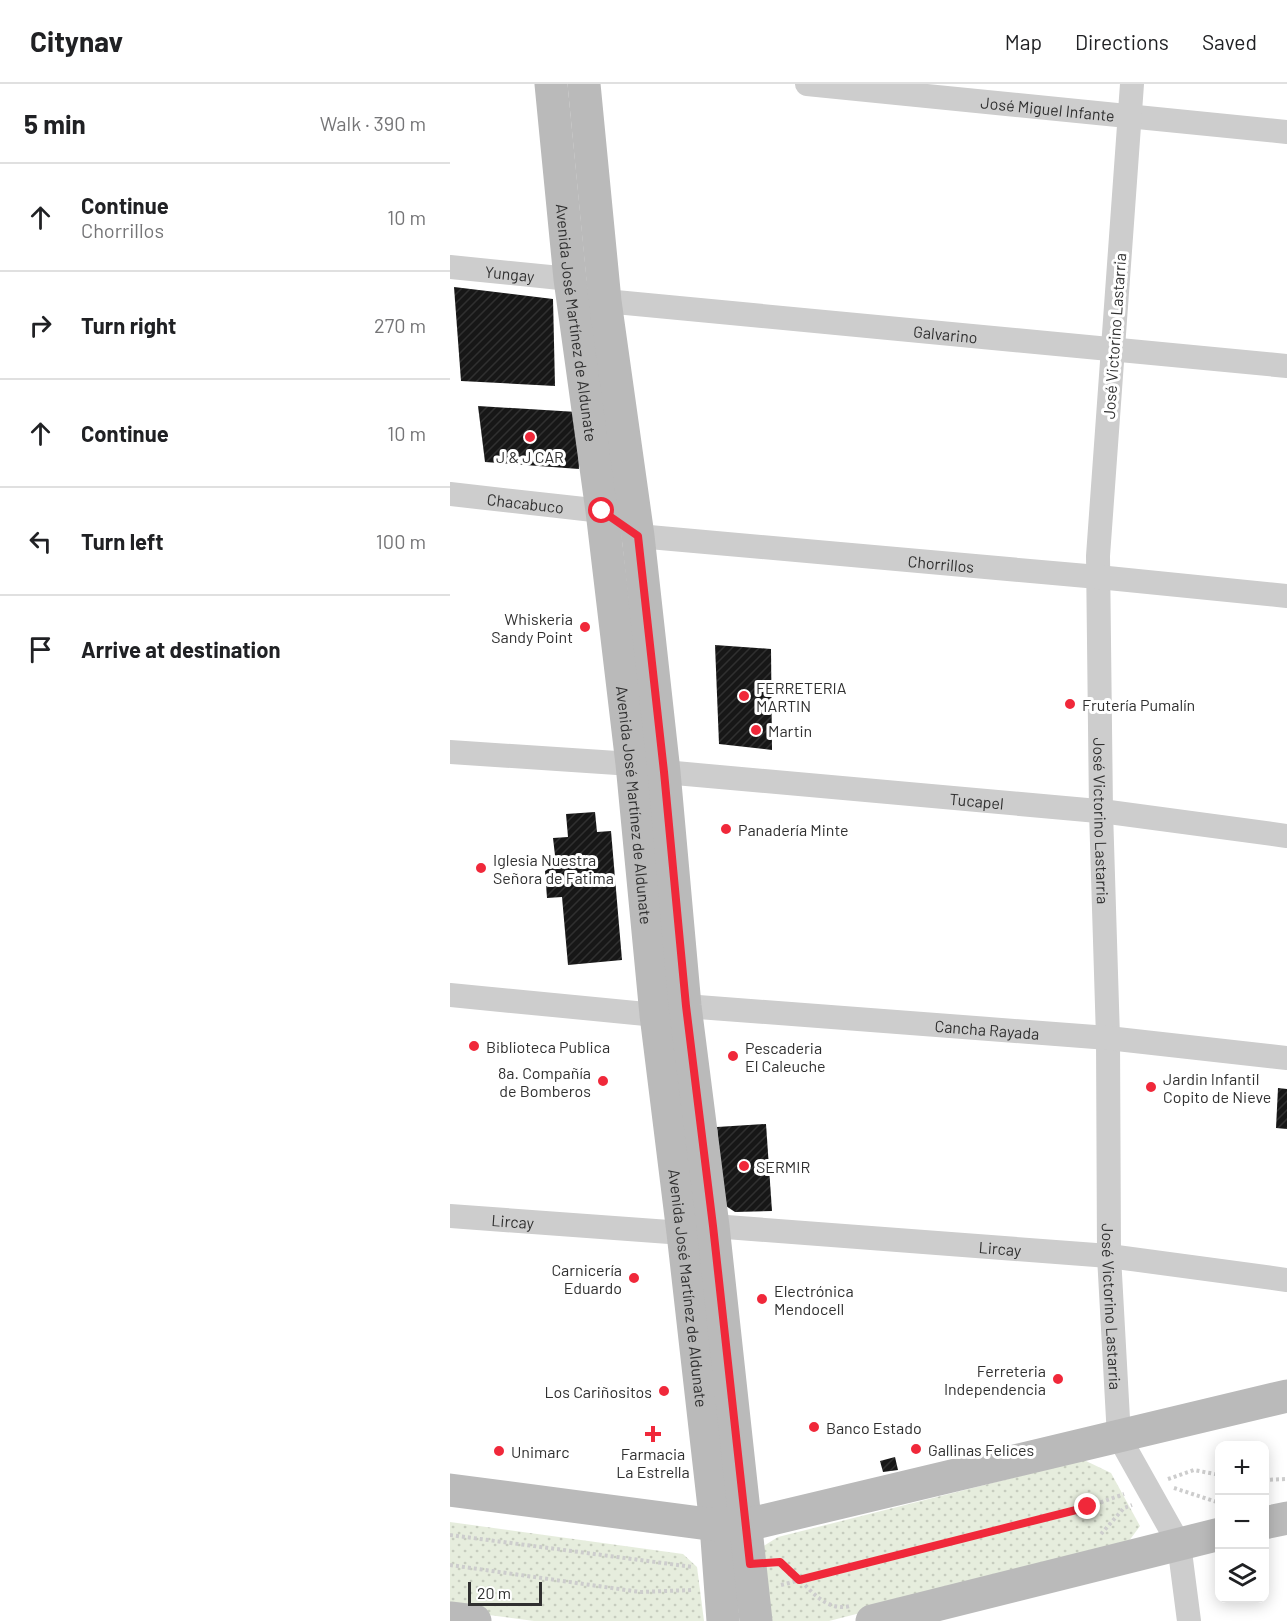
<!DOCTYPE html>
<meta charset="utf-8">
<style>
body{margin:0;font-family:Barlow,sans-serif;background:#f2f2f2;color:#202124}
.controls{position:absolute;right:18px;bottom:18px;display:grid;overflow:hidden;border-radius:12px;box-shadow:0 3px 15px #0003}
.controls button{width:54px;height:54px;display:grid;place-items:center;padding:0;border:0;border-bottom:2px solid #e0e0e0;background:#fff;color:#202124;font:30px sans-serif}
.scale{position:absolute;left:18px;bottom:15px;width:74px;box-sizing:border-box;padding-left:6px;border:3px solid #303030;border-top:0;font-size:16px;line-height:21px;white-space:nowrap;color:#303030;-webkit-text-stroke:4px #fff;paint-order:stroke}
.stop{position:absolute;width:18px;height:18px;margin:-14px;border:4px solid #f0283a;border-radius:50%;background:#fff}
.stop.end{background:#f0283a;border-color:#fff;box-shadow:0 2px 6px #0008}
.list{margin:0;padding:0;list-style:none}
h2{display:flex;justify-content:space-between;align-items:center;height:78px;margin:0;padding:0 24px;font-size:26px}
h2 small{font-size:20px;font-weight:400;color:#757577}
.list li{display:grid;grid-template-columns:39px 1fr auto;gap:18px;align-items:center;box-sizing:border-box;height:108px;padding:0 24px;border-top:2px solid #e0e0e0}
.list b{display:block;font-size:22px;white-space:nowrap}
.list p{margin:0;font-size:20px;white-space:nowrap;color:#757577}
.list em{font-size:20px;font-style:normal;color:#757577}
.icon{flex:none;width:33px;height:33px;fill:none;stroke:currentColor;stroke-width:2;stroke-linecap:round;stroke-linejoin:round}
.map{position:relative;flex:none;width:837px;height:1537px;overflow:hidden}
header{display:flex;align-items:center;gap:36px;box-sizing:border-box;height:84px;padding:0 30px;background:#fff;border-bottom:2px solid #e0e0e0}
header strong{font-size:28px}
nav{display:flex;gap:33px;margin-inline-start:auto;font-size:21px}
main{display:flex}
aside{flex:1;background:#fff}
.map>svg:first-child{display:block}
</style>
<header>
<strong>Citynav</strong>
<nav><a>Map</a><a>Directions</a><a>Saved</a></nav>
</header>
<main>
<aside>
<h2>5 min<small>Walk · 390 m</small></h2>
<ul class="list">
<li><svg class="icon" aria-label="ahead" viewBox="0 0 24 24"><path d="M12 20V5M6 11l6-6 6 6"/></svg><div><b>Continue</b><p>Chorrillos</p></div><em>10 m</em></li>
<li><svg class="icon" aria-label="right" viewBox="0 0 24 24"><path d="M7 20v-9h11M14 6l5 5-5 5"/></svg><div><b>Turn right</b></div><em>270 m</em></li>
<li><svg class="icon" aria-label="ahead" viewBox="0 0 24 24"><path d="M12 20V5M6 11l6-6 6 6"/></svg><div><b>Continue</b></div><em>10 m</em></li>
<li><svg class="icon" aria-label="left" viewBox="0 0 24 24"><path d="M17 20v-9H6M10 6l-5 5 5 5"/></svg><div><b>Turn left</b></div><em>100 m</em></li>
<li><svg class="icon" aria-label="arrive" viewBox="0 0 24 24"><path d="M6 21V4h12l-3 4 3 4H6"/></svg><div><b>Arrive at destination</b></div></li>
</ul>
</aside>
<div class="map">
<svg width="837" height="1537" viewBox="0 0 837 1537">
<defs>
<pattern id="green-dots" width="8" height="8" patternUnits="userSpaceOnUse" patternTransform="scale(1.5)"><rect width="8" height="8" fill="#e6eddd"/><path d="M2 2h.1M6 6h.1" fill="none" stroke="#c6ccbe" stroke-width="1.8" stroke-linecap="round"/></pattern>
<pattern id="building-hatch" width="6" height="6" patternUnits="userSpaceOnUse" patternTransform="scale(1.5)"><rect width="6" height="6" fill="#171717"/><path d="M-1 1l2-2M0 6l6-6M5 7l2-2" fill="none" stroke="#303030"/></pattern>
</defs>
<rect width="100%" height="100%" fill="#fff"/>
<!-- green -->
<g fill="url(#green-dots)">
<path d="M634,1376L661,1389L690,1442L676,1461L379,1537H320L309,1465L328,1453Z"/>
<path d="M0,1438L233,1470L247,1483L254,1537H84L0,1526Z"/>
</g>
<!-- building -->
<g fill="url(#building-hatch)">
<path d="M4,203L103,215L105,302L11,297Z"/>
<path d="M28,322L127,328L129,385L35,378Z"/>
<path d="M265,561L321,565L322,666L269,660Z"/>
<path d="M145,728L147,748L161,747L172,876L118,881L112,813L97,814L95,787L106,780L103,754L118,753L116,730Z"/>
<path d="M828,1004L837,1005V1045L826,1044Z"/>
<path d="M316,1040L322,1127L285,1128L273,1120L267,1043Z"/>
<path d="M445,1373L448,1386L433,1388L430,1377Z"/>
</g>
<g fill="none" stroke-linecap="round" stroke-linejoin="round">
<!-- path -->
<g stroke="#cdcdcd" stroke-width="4" stroke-dasharray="3 3" stroke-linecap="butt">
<path d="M718,1395L744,1386L770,1391"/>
<path d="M814,1396L837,1395"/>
<path d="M724,1404L770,1419"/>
<path d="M651,1450L674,1424L682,1421"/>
<path d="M0,1451L243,1483"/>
<path d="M328,1478C351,1488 368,1530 400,1522"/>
<path d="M0,1481L190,1508L242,1506"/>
<path d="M331,1501L638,1423L674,1410"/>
</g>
<!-- minor -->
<g stroke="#cdcdcd" stroke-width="24">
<path id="s1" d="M357,0L837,48"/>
<path id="s2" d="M682,0L648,472L651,727L658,954L659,1172L669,1353L729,1460L739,1537"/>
<path id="s3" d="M0,183L120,195"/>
<path id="s4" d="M155,217L837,282"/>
<path id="s5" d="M0,410L152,427L188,452L648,493L837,512"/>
<path d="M0,668L182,680"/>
<path id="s6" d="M214,688L659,728L837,752"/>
<path d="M0,911L206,931"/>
<path id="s7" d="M235,922L658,954L837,974"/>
<path id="s8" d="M0,1132L233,1149"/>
<path id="s9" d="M263,1142L659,1172L837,1196"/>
</g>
<!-- secondary -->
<g stroke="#bababa" stroke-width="33">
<path id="s10" d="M101,0L120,195L152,427L182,680L206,931L233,1149L266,1441L273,1537"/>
<path d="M134,0L155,217L188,452L214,688L235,922L263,1142L306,1537"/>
<path d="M0,1406L266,1441H296L837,1312"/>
<path d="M814,1439L837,1434"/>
<path d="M0,1534L25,1537"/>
<path d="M422,1537L770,1450"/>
</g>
</g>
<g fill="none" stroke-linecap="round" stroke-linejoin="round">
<!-- route -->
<path stroke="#f0283a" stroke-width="8" d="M152,427L188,452L214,688L236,922L263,1142L300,1480L330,1478L349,1496L638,1423"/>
</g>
<!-- markers -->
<g fill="#f0283a" stroke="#fff" stroke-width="2">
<circle cx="80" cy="353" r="6"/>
<circle cx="135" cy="543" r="6"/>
<circle cx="294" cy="612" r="6"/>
<circle cx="620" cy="620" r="6"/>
<circle cx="306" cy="646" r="6"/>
<circle cx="276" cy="745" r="6"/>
<circle cx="31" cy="784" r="6"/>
<circle cx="24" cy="962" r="6"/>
<circle cx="283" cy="972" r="6"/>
<circle cx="153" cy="997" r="6"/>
<circle cx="701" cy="1003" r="6"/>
<circle cx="294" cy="1082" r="6"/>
<circle cx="184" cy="1194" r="6"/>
<circle cx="312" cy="1215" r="6"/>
<circle cx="608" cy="1295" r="6"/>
<circle cx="214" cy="1307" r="6"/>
<circle cx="364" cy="1343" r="6"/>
<path d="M200 1341h6v6h6v6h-6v6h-6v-6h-6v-6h6z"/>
<circle cx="466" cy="1365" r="6"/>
<circle cx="49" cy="1367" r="6"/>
</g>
<g text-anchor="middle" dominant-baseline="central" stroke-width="6" stroke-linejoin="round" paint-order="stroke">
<!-- street labels -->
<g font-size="16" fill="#303030" stroke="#fff">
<text stroke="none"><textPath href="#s1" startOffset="242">José Miguel Infante</textPath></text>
<text stroke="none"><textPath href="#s3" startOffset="60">Yungay</textPath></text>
<text stroke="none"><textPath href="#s10" startOffset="240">Avenida José Martínez de Aldunate</textPath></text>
<text stroke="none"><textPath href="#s4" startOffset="342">Galvarino</textPath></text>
<text transform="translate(664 252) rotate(-86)">José Victorino Lastarria</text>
<text stroke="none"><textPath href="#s5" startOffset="76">Chacabuco</textPath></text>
<text stroke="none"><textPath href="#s5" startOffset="501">Chorrillos</textPath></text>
<text stroke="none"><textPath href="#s6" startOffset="314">Tucapel</textPath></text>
<text stroke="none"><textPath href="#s10" startOffset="726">Avenida José Martínez de Aldunate</textPath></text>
<text stroke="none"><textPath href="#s2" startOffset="738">José Victorino Lastarria</textPath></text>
<text stroke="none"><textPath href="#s7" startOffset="303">Cancha Rayada</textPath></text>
<text stroke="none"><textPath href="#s8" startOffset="63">Lircay</textPath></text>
<text stroke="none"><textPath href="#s9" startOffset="288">Lircay</textPath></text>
<text stroke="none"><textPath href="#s10" startOffset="1212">Avenida José Martínez de Aldunate</textPath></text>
<text stroke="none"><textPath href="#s2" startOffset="1224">José Victorino Lastarria</textPath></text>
</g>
<!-- poi labels -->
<g font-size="16" fill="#303030" stroke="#fff" text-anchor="start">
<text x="80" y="372" text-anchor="middle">J &amp; J CAR</text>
<text x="123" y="534" text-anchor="end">Whiskeria<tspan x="123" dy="18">Sandy Point</tspan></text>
<text x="306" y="603">FERRETERIA<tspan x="306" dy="18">MARTIN</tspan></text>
<text x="632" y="620">Frutería Pumalín</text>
<text x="318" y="646">Martin</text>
<text x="288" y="745">Panadería Minte</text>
<text x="43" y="775">Iglesia Nuestra<tspan x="43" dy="18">Señora de Fatima</tspan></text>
<text x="36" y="962">Biblioteca Publica</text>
<text x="295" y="963">Pescaderia<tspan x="295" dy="18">El Caleuche</tspan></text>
<text x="141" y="988" text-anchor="end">8a. Compañía<tspan x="141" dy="18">de Bomberos</tspan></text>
<text x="713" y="994">Jardin Infantil<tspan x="713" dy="18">Copito de Nieve</tspan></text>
<text x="306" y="1082">SERMIR</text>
<text x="172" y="1185" text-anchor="end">Carnicería<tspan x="172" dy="18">Eduardo</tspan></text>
<text x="324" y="1206">Electrónica<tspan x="324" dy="18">Mendocell</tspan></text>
<text x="596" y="1286" text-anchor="end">Ferreteria<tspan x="596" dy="18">Independencia</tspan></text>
<text x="202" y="1307" text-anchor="end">Los Cariñositos</text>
<text x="376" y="1343">Banco Estado</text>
<text x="478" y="1365">Gallinas Felices</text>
<text x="61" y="1367">Unimarc</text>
<text x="203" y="1369" text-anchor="middle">Farmacia<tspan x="203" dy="18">La Estrella</tspan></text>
</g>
</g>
</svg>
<div class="controls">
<button>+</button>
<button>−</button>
<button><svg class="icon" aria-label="layers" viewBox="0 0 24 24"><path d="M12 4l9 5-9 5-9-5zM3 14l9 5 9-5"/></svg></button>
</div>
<div class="scale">20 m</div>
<div class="stop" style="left:152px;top:427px"></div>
<div class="stop end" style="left:638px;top:1423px"></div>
</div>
</main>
